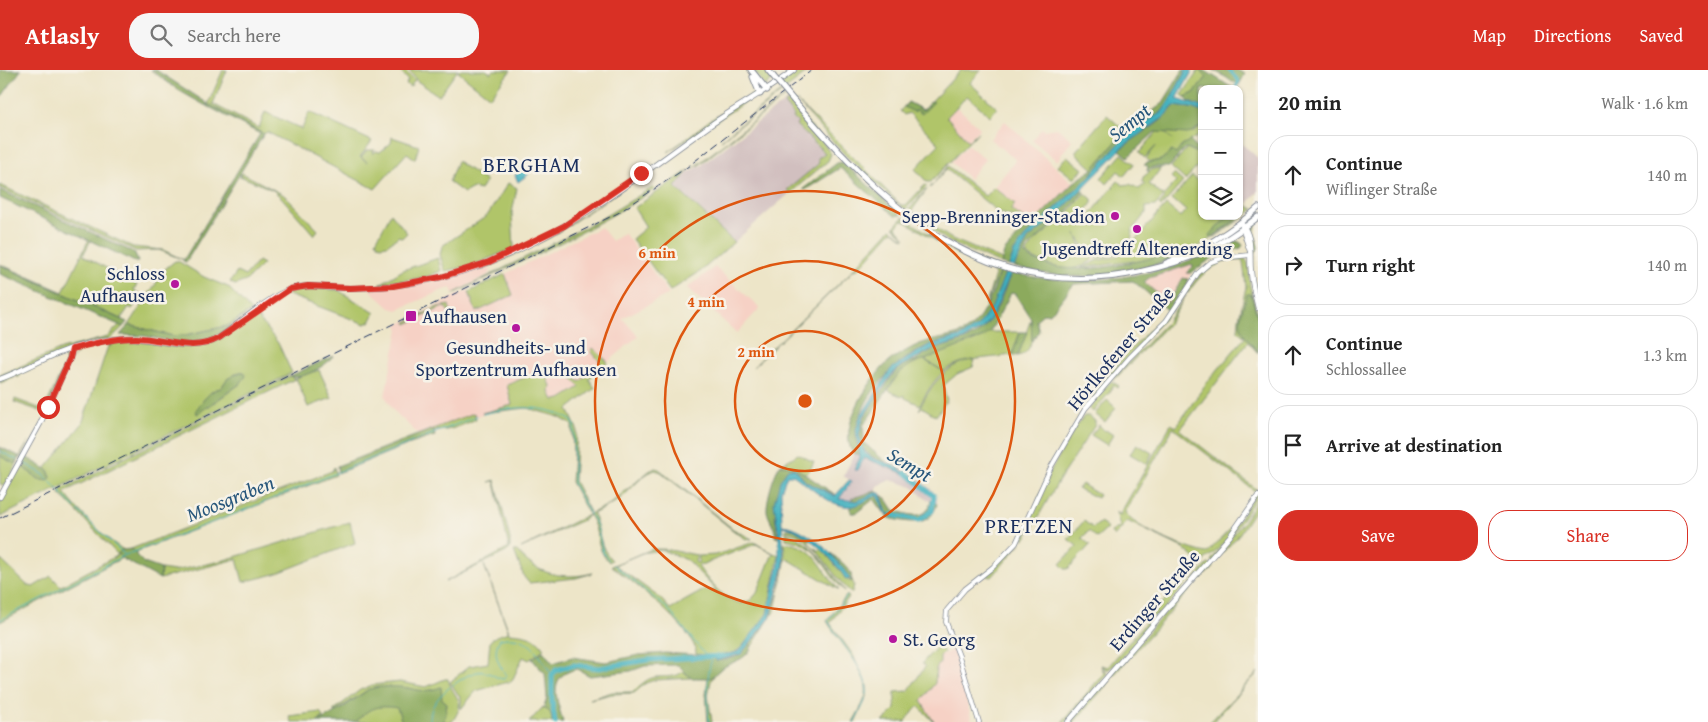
<!DOCTYPE html>
<meta charset="utf-8">
<style>
body{margin:0;font-family:"Gentium Book Plus",serif;background:#f6f6f6;color:#222}
.controls{position:absolute;right:15px;top:15px;display:grid;overflow:hidden;border-radius:10px;box-shadow:0 1px 4px #0004}
.controls button{width:45px;height:45px;display:grid;place-items:center;padding:0;border:0;border-bottom:1px solid #e0e0e0;background:#fff;color:#222;font:25px sans-serif}
.stop{position:absolute;width:15px;height:15px;margin:-11px;border:4px solid #d93025;border-radius:50%;background:#fff}
.stop.end{background:#d93025;border-color:#fff;box-shadow:0 1px 5px #0008}
.list{margin:0;padding:0;list-style:none}
h2{display:flex;justify-content:space-between;align-items:center;height:65px;margin:0;padding:0 20px;font-size:21px}
h2 small{font-size:16px;font-weight:400;color:#767676}
.list li{display:grid;grid-template-columns:32px 1fr auto;gap:15px;align-items:center;box-sizing:border-box;height:80px;margin:0 10px 10px;padding:0 10px;border:1px solid #e0e0e0;border-radius:20px}
.list b{display:block;font-size:19px;white-space:nowrap}
.list p{margin:0;font-size:16px;white-space:nowrap;color:#767676}
.list em{font-size:16px;font-style:normal;color:#767676}
.actions{display:flex;gap:10px;padding:15px 20px}
.actions a{flex:1;padding:11px 0;border:1px solid #d93025;border-radius:20px;text-align:center;font-size:18px;color:#d93025}
.actions .main{background:#d93025;color:#fff}
.icon{flex:none;width:28px;height:28px;fill:none;stroke:currentColor;stroke-width:2;stroke-linecap:round;stroke-linejoin:round}
.map{position:relative;flex:none;width:1258px;height:652px;overflow:hidden}
header{display:flex;align-items:center;gap:30px;box-sizing:border-box;height:70px;padding:0 25px;background:#d93025;color:#fff}
header strong{font-size:24px}
nav{display:flex;gap:28px;margin-inline-start:auto;font-size:18px}
.search{width:350px;height:45px;background:#f6f6f6;display:flex;align-items:center;gap:12px;box-sizing:border-box;padding:0 18px;border-radius:20px;color:#767676;font-size:19px}
main{display:flex}
aside{flex:1;background:#fff}
.map>svg:first-child{display:block}
</style>
<header>
<strong>Atlasly</strong>
<div class="search"><svg class="icon" aria-label="search" viewBox="0 0 24 24"><circle cx="10" cy="10" r="6"/><path d="M15 15l6 6"/></svg>Search here</div>
<nav><a>Map</a><a>Directions</a><a>Saved</a></nav>
</header>
<main>
<div class="map">
<svg width="1258" height="652" viewBox="0 0 1258 652">
<rect width="100%" height="100%" fill="#f7f3e8"/>
<filter id="ink" filterUnits="userSpaceOnUse"><feTurbulence type="fractalNoise" baseFrequency=".02" numOctaves="2"/><feDisplacementMap in="SourceGraphic" scale="10" xChannelSelector="R" yChannelSelector="G"/><feConvolveMatrix kernelMatrix="1 2 1 2 8 2 1 2 1" color-interpolation-filters="sRGB"/></filter>
<filter id="wash" filterUnits="userSpaceOnUse"><feTurbulence type="fractalNoise" baseFrequency=".0096" numOctaves="4" result="noise"/><feDisplacementMap in="SourceGraphic" scale="20" xChannelSelector="R" yChannelSelector="G"/><feGaussianBlur stdDeviation="1.12" result="paint"/><feColorMatrix in="noise" values="0 0 0 0 0 0 0 0 0 0 0 0 0 0 0 0 0 1.4 0 .05"/><feComposite in="paint" operator="in"/></filter>
<g filter="url(#wash)">
<rect width="100%" height="100%" fill="#ede5c8"/>
<!-- built -->
<g fill="#f6d1c5">
<path d="M957,37L980,58L967,71L946,48Z"/>
<path d="M1005,51L1073,113L1032,154L1011,140L1015,134L994,117L1016,90L990,69Z"/>
<path d="M1042,58L1044,60L1057,58L1072,70L1057,91L1032,70Z"/>
<path d="M968,75L985,89L969,109L951,92Z"/>
<path d="M601,157L612,171L624,163L669,224L622,248L638,266L589,309L595,318L560,345L517,336L483,344L434,363L419,365L393,340L385,326L399,259L397,255L468,220L476,242L513,224L505,204Z"/>
<path d="M1193,194V196L1187,200V203H1191L1188,209L1183,208L1168,233L1144,213L1149,208Z"/>
<path d="M488,196L491,203L453,223L451,218L443,220L397,240L390,238L369,219L435,211Z"/>
<path d="M715,197L760,238L737,263L687,218Z"/>
<path d="M954,579L972,652H934L921,631L935,613L936,598L940,586Z"/>
</g>
<!-- industrial -->
<g fill="#d1bfbf">
<path d="M788,29L829,79L830,88L734,172L675,116L689,102L699,97Z"/>
<path d="M1241,73L1258,88V122L1247,134L1239,127V76Z"/>
<path d="M853,383L893,394L914,405L932,420L937,427V434L928,430L911,416L890,410L877,416L876,421L852,428V431L839,429L852,411L843,406L854,386Z"/>
</g>
<!-- green -->
<g fill="#b0c569" stroke="#667a64" fill-rule="evenodd">
<path d="M223,0H227L213,34L259,58L265,42L302,59L309,42L372,71L360,87L367,92L361,87L367,80H375L372,83L373,84L376,81L380,82L391,73L392,67L419,76L415,89L407,83L375,119L267,62L264,64L208,34Z"/>
<path d="M399,0H404L415,10L410,17L406,14L408,10Z"/>
<path d="M409,0H486L491,3L493,0H511L490,27L457,1L439,26L417,11Z"/>
<path d="M753,0H765L772,11L765,16Z"/>
<path d="M800,0H810L721,70L783,20L779,15Z"/>
<path d="M961,0H981L970,13L997,38L990,46L967,26L947,47L968,71L978,62L931,112H927L915,99L939,74L909,43L904,45L900,41L908,32L923,40Z"/>
<path d="M1199,0L1207,7L1194,23L1185,27L1182,25Z"/>
<path d="M758,21L759,23L668,82L710,50Z"/>
<path d="M784,27L699,95L693,98L779,31Z"/>
<path d="M789,30L819,66L831,84L828,91L790,123L787,120L816,96L819,93L818,88L825,83L796,55L798,53L793,48L794,46L784,34Z"/>
<path d="M797,31L901,135H906L925,115L927,116L905,140L844,84Z"/>
<path d="M1107,45L1125,61L1093,99L1075,82Z"/>
<path d="M1202,56L1199,66L1190,71L1176,84L1172,81L1161,90L1151,92L1146,89L1156,76L1145,88L1139,83L1160,58L1172,69L1165,62H1194Z"/>
<path d="M1187,78L1202,86V92L1185,110L1171,97Z"/>
<path d="M1122,84L1134,94L1124,106L1118,101L1107,114L1101,108Z"/>
<path d="M1067,86L1083,99L1074,109L1058,96Z"/>
<path d="M457,91L486,111L480,120L473,118L464,123L449,112Z"/>
<path d="M948,96L985,126L994,117L1015,134L1011,140L1032,154L1027,156L1015,147L999,143L946,99L930,118Z"/>
<path d="M1161,98L1149,114L1163,126L1176,112L1171,107L1174,104L1183,112L1161,137L1159,135L1165,128L1163,127L1155,136L1146,137V143L1132,160L1133,162C1130,179 1114,187 1096,188L1087,182L1089,178L1086,181L1076,164L1082,180L1093,189C1075,207 1045,196 1026,184L1035,171L1065,146L1085,123L1092,129V133L1074,156L1086,143L1090,145L1118,111L1123,115L1130,114L1139,119L1145,114L1142,112L1143,107L1153,99Z"/>
<path d="M689,100L675,117L734,172L701,201L670,221L632,169L646,157L634,138Z"/>
<path d="M242,103L284,125L318,160L314,165L282,128L273,120L240,106Z"/>
<path d="M641,106L551,167L482,200V197L554,164Z"/>
<path d="M1192,106L1202,114V146H1228L1210,165L1215,167L1237,149L1236,146H1239V132L1254,139C1213,170 1182,190 1131,202L1144,197L1134,191L1081,198L1099,190L1115,187L1126,180L1166,135L1181,147L1186,141L1172,129Z"/>
<path d="M508,113L517,118L512,143L514,178L471,196L445,201L440,185L442,176L487,146Z"/>
<path d="M0,115L133,177L163,180L184,190L159,180L136,181L0,118Z"/>
<path d="M653,117L655,119C592,161 521,191 453,224L599,150Z"/>
<path d="M927,119L911,142L952,169L1002,190L1001,194L951,173L907,142Z"/>
<path d="M391,143L407,163L402,168L399,166L387,175L380,176L376,171Z"/>
<path d="M903,147L951,178L1000,199L986,235L995,204L993,201L961,186L903,150L896,157L906,168L894,157Z"/>
<path d="M1258,149L1254,162L1258,178L1255,182L1250,160Z"/>
<path d="M891,159L905,169L893,161L891,162L857,200L856,198L753,297L848,205Z"/>
<path d="M89,169L91,170L83,185L137,215L134,220L141,225L132,239L129,237L121,249L0,195V194L63,222Z"/>
<path d="M1244,187L1248,193L1250,216L1258,245V283L1248,272L1180,360L1256,419L1258,423C1249,440 1222,482 1205,489L1203,494L1118,593L1107,600L1101,595L1108,597L1113,591L1198,491L1183,478L1127,451L1114,467L1111,462L1120,457L1116,442L1123,447L1120,444L1171,354L1176,357L1205,315L1245,267L1238,261L1239,248L1246,217L1243,191C1219,187 1200,204 1188,223L1186,222C1206,195 1211,191 1244,187ZM1173,358L1256,422L1238,451L1207,483C1190,481 1131,457 1125,442Z"/>
<path d="M438,188L441,201L426,207L380,214L403,200Z"/>
<path d="M175,191H178L204,207L228,217L251,241L227,256L185,265L173,266L129,255L166,198Z"/>
<path d="M258,191L263,194L246,211L235,215L230,212L237,202L245,206Z"/>
<path d="M505,204L513,225L476,242L469,222Z"/>
<path d="M309,218L338,220L375,243L370,252L365,254L283,223Z"/>
<path d="M1186,225L1170,252L1114,310L1113,309L1167,252Z"/>
<path d="M449,235L452,247L446,238L443,237L407,254L406,252L438,237Z"/>
<path d="M1169,240L1170,242L1092,328L1090,326L1129,281Z"/>
<path d="M255,244L278,273L292,303L0,447V430L40,358L21,396L40,410L51,407L48,400L45,399L82,354L109,273L82,279L72,289C80,275 95,275 110,272V277L113,271C142,268 169,278 194,276C214,274 239,255 255,244ZM239,302H244L240,314L208,337L196,341C201,333 210,319 221,318L227,309Z"/>
<path d="M1031,249C1032,262 1035,282 1018,286Z"/>
<path d="M119,255L123,257L110,269L86,273L0,308V305L62,279L108,267Z"/>
<path d="M990,262H1020L1012,285C961,292 945,286 920,335L905,328L904,325L902,327L888,320L899,303L906,297L935,284L984,267Z"/>
<path d="M593,278L608,292L589,309L595,318L568,339L577,359L574,411L590,442L588,443L571,412L573,384L572,355L559,347L527,338L482,343L512,335L507,315L544,299L551,316L550,322L554,330L561,329L580,317L565,300L580,312L601,293L591,281Z"/>
<path d="M65,283L68,286V291L46,340L43,342L14,332L15,329L44,340L66,292L64,285L22,303L18,308L15,305L14,308L0,313V311Z"/>
<path d="M975,290L973,297L957,304L943,316L947,330L936,346L922,337L919,340C929,317 948,291 975,290Z"/>
<path d="M319,300L332,328L308,337L296,308Z"/>
<path d="M290,306L295,309L64,422C77,440 105,469 124,480H121L122,488L0,552V489L27,515L33,517L51,506L61,516L118,485L60,424V420Z"/>
<path d="M1111,311L1119,316L1117,318L1113,315L1110,322L1093,342L1089,338Z"/>
<path d="M1107,330L1116,338L1105,352L1095,344Z"/>
<path d="M474,343L476,349C461,356 446,363 430,360Z"/>
<path d="M1084,346H1089L1095,351V355L1061,407L1026,468L1023,469L1047,407L1075,358Z"/>
<path d="M1099,355L1105,361L1106,360L1113,365L1107,375L1091,365Z"/>
<path d="M29,371L5,416L0,414V386L15,394Z"/>
<path d="M1137,374L1152,383L1147,394L1130,384Z"/>
<path d="M798,384L814,392L807,404L787,395H780Z"/>
<path d="M334,397L336,405L136,482L131,479L332,401Z"/>
<path d="M655,398L659,399L733,459L752,469H746L734,461L661,402L655,400C642,404 632,419 621,428C612,435 602,439 593,444C600,459 599,479 612,490L609,492C595,479 600,460 589,445L583,450L521,478L610,434L649,401Z"/>
<path d="M495,410L510,469V479L506,482L445,512L509,478L495,413L494,411L489,412Z"/>
<path d="M1082,414L1099,425L1097,428L1078,419Z"/>
<path d="M1258,429V435L1238,466L1213,493L1212,489L1242,454Z"/>
<path d="M1084,451L1093,458L1101,452L1107,459L1097,468L1089,461L1082,468L1090,475L1068,499H1065L1060,494L1077,476L1068,469Z"/>
<path d="M350,452L355,473L275,504L243,512L237,489L160,509L161,499L174,501L221,491Z"/>
<path d="M787,459L794,460L810,470L808,473L819,481L822,479L824,481C827,485 848,511 850,512L852,509L854,515L852,523C829,505 817,466 785,461Z"/>
<path d="M786,463C815,472 828,500 846,522C822,501 823,475 786,469Z"/>
<path d="M754,472L773,483L756,474L698,496C707,510 725,532 743,533L751,530L757,523L773,483L779,485L767,544L746,574L734,583L715,586L696,584C698,562 629,508 611,496L652,479H664L697,485L695,492L698,493L699,486L716,485ZM662,480L687,490L717,521L704,520L670,539L660,528L615,495L641,483Z"/>
<path d="M784,473C816,474 821,500 839,520L786,488L775,540L752,576L750,574C772,551 789,505 784,473Z"/>
<path d="M1021,473L992,507L987,506V504Z"/>
<path d="M514,481H517C536,505 565,510 593,503L576,508L529,513L524,507Z"/>
<path d="M1208,494L1212,495L1213,498L1198,511L1113,606L1112,603Z"/>
<path d="M484,495L509,563C523,564 537,565 544,579L529,590L523,587L512,611L476,621L461,639V629L450,612L469,596L488,593L490,571L496,566L509,562Z"/>
<path d="M847,525L849,527L830,553L853,585L867,616V627L855,652H853C857,644 865,632 866,623C869,601 837,570 827,551Z"/>
<path d="M938,576L944,582L940,586V593L936,598L935,613L921,631L934,652L918,636L905,652H883L895,639V622L908,621L925,597L922,593Z"/>
<path d="M1101,596L1107,604L1066,652H1062L1104,603Z"/>
<path d="M683,601L691,608L655,610L646,613L634,623L612,624L590,629L612,622H632C641,616 644,609 656,607C664,606 678,608 683,601Z"/>
<path d="M1258,602L1213,652H1210Z"/>
<path d="M715,604L711,611L708,625L712,652H708L706,624L708,608Z"/>
<path d="M1110,607L1112,609L1074,652H1070Z"/>
<path d="M445,609H448C454,630 468,629 452,652H444L447,633L429,622H420L408,618L369,619L334,642V640L360,620L372,615L400,612L426,617Z"/>
<path d="M381,636L397,637L402,652H356L367,641Z"/>
<path d="M543,637L551,643L552,652H529Z"/>
<path d="M320,642L323,647L317,652H291L289,646Z"/>
</g>
<!-- forest -->
<g fill="#8caa5d" stroke="#546c5e">
<path d="M0,0H21L0,29Z"/>
<path d="M151,0H156L207,33L206,36L178,20Z"/>
<path d="M1183,0H1186L1170,30L1162,42L1128,64L1090,106L1025,167L1014,182L1009,196L1001,194L1004,182L1027,156L1032,154L1073,113L1093,99L1125,61L1162,34Z"/>
<path d="M1199,0H1204L1234,19H1202V37L1189,32L1185,27L1194,23L1207,7Z"/>
<path d="M1213,0H1237L1245,4L1239,15Z"/>
<path d="M931,31L934,32L922,44L917,40L914,42L904,37L908,32L923,40Z"/>
<path d="M208,34L264,64L186,192L183,191L260,64L207,36Z"/>
<path d="M1174,36L1191,38L1202,42V56L1188,64L1155,62L1128,87L1120,80C1136,65 1162,55 1174,36Z"/>
<path d="M1190,71L1199,80L1202,78V86L1190,79L1185,78L1169,97H1154L1147,101L1148,96L1144,95L1146,93L1161,90L1172,81L1176,84L1183,74Z"/>
<path d="M843,92L901,145L895,146L840,98L805,120L803,119L837,93Z"/>
<path d="M0,120L135,183L138,192H135L0,128Z"/>
<path d="M1081,120L1084,122L1064,145L1029,176L1024,184C1067,214 1135,191 1181,181L1182,184C1165,190 1147,198 1130,202C1092,210 1051,207 1014,197L1028,169L1053,149Z"/>
<path d="M1228,146H1236L1237,149L1211,168L1210,165Z"/>
<path d="M1237,171L1241,173L1243,175L1241,178L1218,184L1191,203H1186L1193,197L1192,194L1149,208L1144,212L1168,233L1183,208L1188,209L1187,215L1170,242L1133,211L1074,214L1050,244L1044,243L1036,250L1039,261L1032,271L1031,249L1015,224L1011,223L990,262L984,267L925,290L945,302L924,290L915,292L899,303L863,356L864,373L887,393C840,378 862,347 883,320C889,311 893,302 902,296C906,293 911,292 916,290C921,287 925,282 932,280C947,274 964,273 978,263C996,249 1003,223 1011,203C1083,218 1164,209 1229,172Z"/>
<path d="M0,195L127,252L123,257L119,255L0,204Z"/>
<path d="M1000,199L1006,201C999,220 994,241 979,255C964,268 947,268 930,275C898,288 863,323 857,358C855,367 858,376 860,385L853,383C837,360 867,314 884,296C891,288 904,282 913,277C931,267 955,270 971,257C985,245 996,217 1000,199Z"/>
<path d="M1247,224H1251L1258,249V282C1236,256 1237,256 1247,224Z"/>
<path d="M251,241L211,270L186,274L144,266L120,265L129,255L173,266L185,265L227,256Z"/>
<path d="M1020,262H1027L1018,286L1012,285Z"/>
<path d="M333,286C329,294 301,311 290,306Z"/>
<path d="M240,302H244L246,306L240,314L197,344L196,340C202,332 210,319 221,318L227,309Z"/>
<path d="M430,360L434,361L435,366L407,375L338,403L337,396Z"/>
<path d="M0,377L19,386L15,394L0,386Z"/>
<path d="M26,387L48,400L51,408L48,411L40,410L21,396Z"/>
<path d="M780,395L793,396L836,425L806,412L790,398L784,404L775,445L778,468L775,467C776,457 769,451 767,441C766,431 774,403 780,395Z"/>
<path d="M876,421L887,429L894,440C909,445 928,452 931,430L937,434C930,459 908,452 888,448L874,429L856,443H851V436L877,425L881,427L885,444L898,445L887,443L882,426L875,423L862,430L852,431V428Z"/>
<path d="M131,479L136,482V485L144,493L161,499L160,509L121,488L118,483L121,480Z"/>
<path d="M831,483C839,491 855,499 851,512L836,490L830,485Z"/>
<path d="M750,574L752,576C746,590 736,590 724,597C719,600 715,604 711,608H691L678,595L645,596L631,601L590,606L577,599C545,606 558,631 563,652H552L551,644L544,637L547,628L545,604L532,589L543,581L553,593L572,587L606,592L638,585L665,583L715,586L717,591L736,587Z"/>
<path d="M379,617C388,617 399,616 408,618C422,621 427,622 441,617L442,629L447,633L444,652H402L397,638C378,635 369,637 356,652H317L341,639L369,619Z"/>
</g>
<!-- water -->
<g fill="#43b1bf" stroke="#2f708e">
<path d="M1186,0H1193L1177,29L1202,37V42L1191,38L1174,36L1163,48L1124,76L1053,149L1028,169L1014,197L1009,196L1014,182L1025,167L1090,106L1128,64L1162,42L1170,30Z"/>
<path d="M523,97L529,104L518,112L515,105Z"/>
<path d="M1006,201L1011,203L992,247L982,259L963,270L931,280L901,296L892,304L863,347L859,365L865,383L874,389L894,395L910,406L864,388L858,400H854L860,387L856,360L860,347L891,299L929,275L960,267L978,256L992,237Z"/>
<path d="M790,398L795,399L806,412L835,426L849,410L852,411L839,429L857,431L875,423H880L887,443L898,447L885,444L878,425C870,427 863,434 854,436C833,440 809,416 793,405H787L781,421L782,455C808,457 837,487 850,509L846,510C836,491 805,459 782,456L784,494L770,548L741,584L716,591L715,585L734,583L739,581L767,544L770,531L779,494V465L774,433L780,411L787,400Z"/>
</g>
<g fill="none" stroke-linecap="round" stroke-linejoin="round">
<!-- stream -->
<g stroke="#43b1bf" stroke-width="1">
<path d="M483,344C513,336 544,333 572,351L574,355L573,414L597,456L603,483L609,490"/>
<path d="M0,381L17,390"/>
<path d="M22,392L43,404L77,440L124,484"/>
<path d="M614,495L668,539L706,586"/>
<path d="M847,526L828,551C837,568 868,602 867,623C866,632 858,644 854,652"/>
<path d="M0,550L125,485L232,445L477,346"/>
<path d="M453,615C463,608 476,598 488,603C495,605 497,609 504,609L506,605C498,593 492,583 500,569C529,563 538,583 552,605"/>
<path d="M430,652C429,636 439,626 450,617"/>
<path d="M709,652C708,638 705,596 714,586"/>
</g>
<!-- canal -->
<path stroke="#43b1bf" stroke-width="3" d="M1229,0L1239,11L1235,19"/>
<!-- river -->
<g stroke="#43b1bf" stroke-width="5">
<path d="M892,445L919,450L932,441L934,426L906,403"/>
<path d="M555,652L552,631V605L556,600L574,595L599,598L647,590L722,586"/>
</g>
</g>
</g>
<g filter="url(#ink)">
<g fill="none" stroke-linecap="round" stroke-linejoin="round">
<defs>
<path id="tertiary" d="M979,652L959,586L946,552L947,540L965,519L993,497L1016,473L1051,397L1085,339L1129,288L1166,251L1198,203L1211,192L1222,188L1250,185"/>
<g id="secondary">
<path d="M1241,153C1254,168 1249,184 1251,202C1252,214 1255,226 1258,238"/>
<path d="M1242,157L1250,181"/>
<path d="M0,309C19,302 37,292 56,284C77,275 101,270 124,268C155,266 190,285 219,268C237,255 271,225 291,219C310,213 331,219 351,218C392,218 434,211 473,198C562,169 637,107 712,54C739,35 768,20 794,0"/>
<path d="M0,427L40,354L70,288L72,279"/>
<path d="M1068,652L1230,466L1258,426"/>
</g>
<g id="primary">
<path d="M751,0L767,20"/>
<path d="M768,0L773,6"/>
<path d="M753,7L760,24"/>
<path d="M794,31C886,139 986,235 1139,202C1186,192 1221,177 1258,147"/>
<path d="M1166,193C1201,180 1230,163 1258,138"/>
</g>
</defs>
<!-- tertiary casing -->
<use href="#tertiary" stroke="#848a93" stroke-width="5.5"/>
<!-- secondary casing -->
<use href="#secondary" stroke="#848a93" stroke-width="6"/>
<!-- primary casing -->
<use href="#primary" stroke="#848a93" stroke-width="7"/>
<!-- tertiary -->
<use href="#tertiary" stroke="#fff" stroke-width="4"/>
<!-- secondary -->
<use href="#secondary" stroke="#fff" stroke-width="4.5"/>
<!-- primary -->
<use href="#primary" stroke="#fff" stroke-width="5"/>
<!-- rail -->
<path stroke="#1b2f5e" stroke-width="1" stroke-dasharray="8 4" stroke-linecap="butt" d="M0,448L618,143L686,98L812,0"/>
<defs>
<path id="primary-bridge" d="M773,6L794,31"/>
</defs>
<!-- primary-bridge casing -->
<use href="#primary-bridge" stroke="#848a93" stroke-width="7" stroke-linecap="butt"/>
<!-- primary-bridge -->
<use href="#primary-bridge" stroke="#fff" stroke-width="5"/>
</g>
</g>
<g fill="none" stroke-linecap="round" stroke-linejoin="round" filter="url(#ink)">
<!-- route -->
<path stroke="#d93025" stroke-width="6" d="M48,337L70,288L72,279C92,274 113,268 134,268C162,267 192,284 219,268L290,219L308,216L350,218L393,216L441,207L489,192L564,156L641,103"/>
</g>
<!-- distance rings -->
<g fill="none" stroke="#de5710" stroke-width="2.5">
<circle cx="805" cy="331" r="70"/>
<circle cx="805" cy="331" r="140"/>
<circle cx="805" cy="331" r="210"/>
</g>
<!-- markers -->
<g fill="#b5179e" stroke="#f7f3e8" stroke-width="2">
<circle cx="1115" cy="146" r="5"/>
<circle cx="1137" cy="159" r="5"/>
<circle cx="175" cy="214" r="5"/>
<rect x="405" y="240" width="12" height="12" rx="2.5"/>
<circle cx="516" cy="258" r="5"/>
<circle cx="893" cy="569" r="5"/>
</g>
<g text-anchor="middle" dominant-baseline="central" stroke-width="5" stroke-linejoin="round" paint-order="stroke">
<!-- poi labels -->
<g font-size="19" fill="#1b2f5e" stroke="#f7f3e8" text-anchor="end">
<text x="1105" y="146">Sepp-Brenninger-Stadion</text>
<text x="1137" y="178" text-anchor="middle">Jugendtreff Altenerding</text>
<text x="165" y="203">Schloss<tspan x="165" dy="22">Aufhausen</tspan></text>
<text x="422" y="246" text-anchor="start">Aufhausen</text>
<text x="516" y="277" text-anchor="middle">Gesundheits- und<tspan x="516" dy="22">Sportzentrum Aufhausen</tspan></text>
<text x="903" y="569" text-anchor="start">St. Georg</text>
</g>
<!-- street labels -->
<g font-size="19" fill="#1b2f5e" stroke="#f7f3e8">
<text transform="translate(1120 278) rotate(-50)">Hörlkofener Straße</text>
<text transform="translate(1154 530) rotate(-49)">Erdinger Straße</text>
</g>
<!-- water labels -->
<g font-size="20" font-style="italic" fill="#27567b" stroke="#f7f3e8">
<text transform="translate(1129 52) rotate(-39)">Sempt</text>
<text transform="translate(910 394) rotate(31)">Sempt</text>
<text transform="translate(230 428) rotate(-22)">Moosgraben</text>
</g>
<!-- quarter labels -->
<g font-size="21" letter-spacing="1" fill="#1b2f5e" stroke="#f7f3e8">
<text x="532" y="94">BERGHAM</text>
<text x="1029" y="455">PRETZEN</text>
</g>
</g>
<circle cx="805" cy="331" r="8" fill="#de5710" stroke="#f7f3e8" stroke-width="2.5"/>
<g font-size="15" text-anchor="middle" font-weight="bold" fill="#de5710" stroke="#f7f3e8" stroke-width="5" stroke-linejoin="round" paint-order="stroke">
<text x="657" y="188">6 min</text>
<text x="706" y="237">4 min</text>
<text x="756" y="287">2 min</text>
</g>
</svg>
<div class="controls">
<button>+</button>
<button>−</button>
<button><svg class="icon" aria-label="layers" viewBox="0 0 24 24"><path d="M12 4l9 5-9 5-9-5zM3 14l9 5 9-5"/></svg></button>
</div>
<div class="stop" style="left:48px;top:337px"></div>
<div class="stop end" style="left:641px;top:103px"></div>
</div>
<aside>
<h2>20 min<small>Walk · 1.6 km</small></h2>
<ul class="list">
<li><svg class="icon" aria-label="ahead" viewBox="0 0 24 24"><path d="M12 20V5M6 11l6-6 6 6"/></svg><div><b>Continue</b><p>Wiflinger Straße</p></div><em>140 m</em></li>
<li><svg class="icon" aria-label="right" viewBox="0 0 24 24"><path d="M7 20v-9h11M14 6l5 5-5 5"/></svg><div><b>Turn right</b></div><em>140 m</em></li>
<li><svg class="icon" aria-label="ahead" viewBox="0 0 24 24"><path d="M12 20V5M6 11l6-6 6 6"/></svg><div><b>Continue</b><p>Schlossallee</p></div><em>1.3 km</em></li>
<li><svg class="icon" aria-label="arrive" viewBox="0 0 24 24"><path d="M6 21V4h12l-3 4 3 4H6"/></svg><div><b>Arrive at destination</b></div></li>
</ul>
<div class="actions"><a class="main">Save</a><a>Share</a></div>
</aside>
</main>
